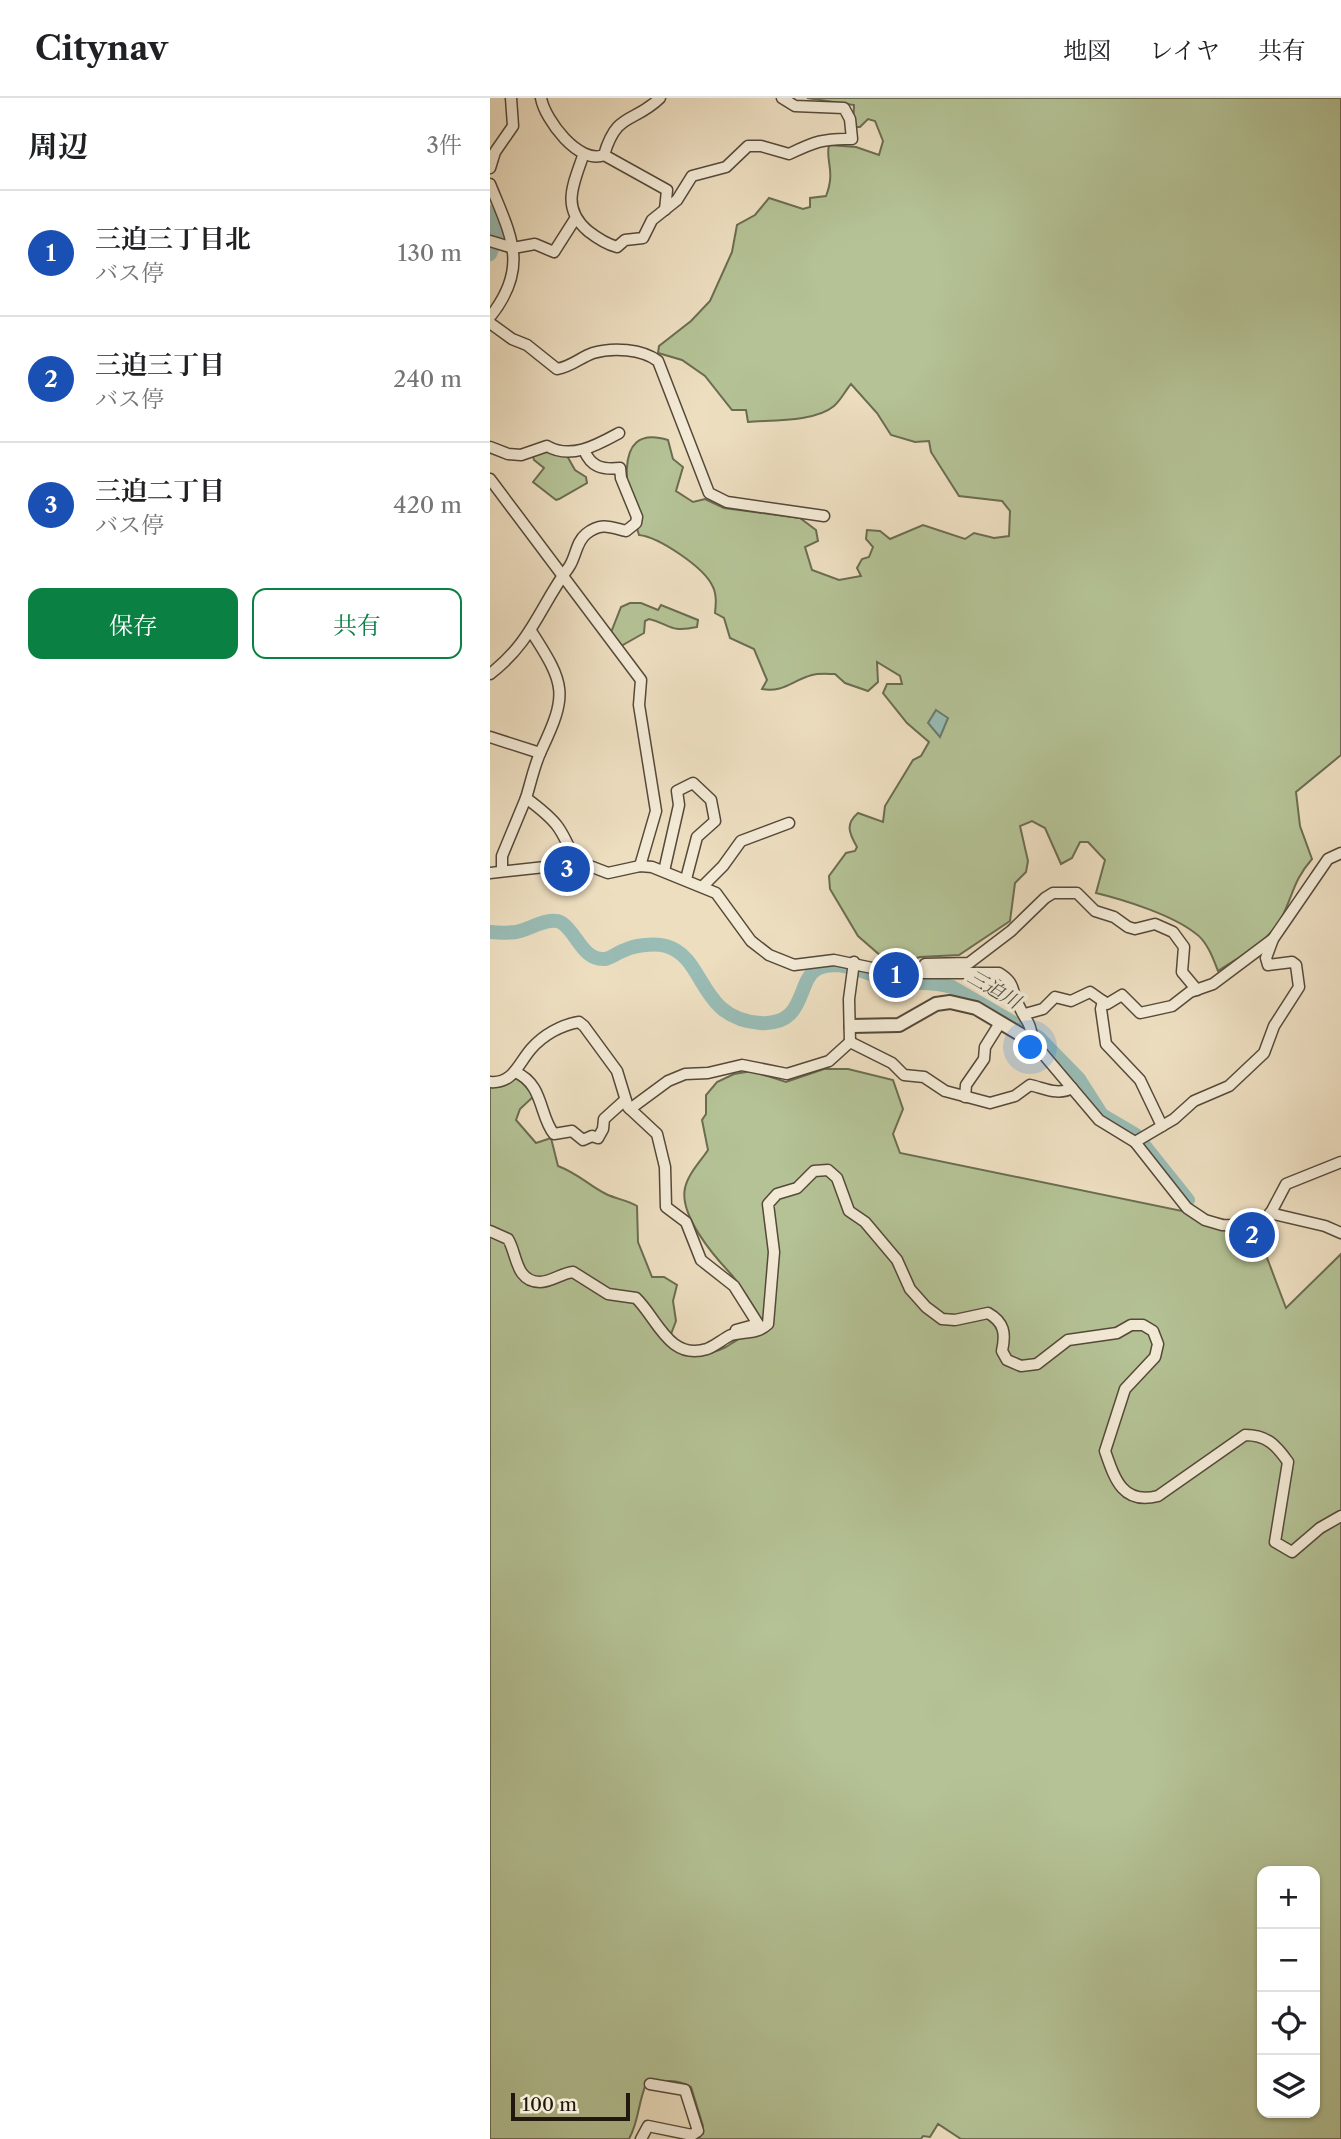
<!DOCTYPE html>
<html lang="ja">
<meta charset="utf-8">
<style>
body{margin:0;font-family:"Libre Caslon Text","Noto Serif JP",serif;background:#f6f6f6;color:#202124}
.controls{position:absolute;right:21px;bottom:21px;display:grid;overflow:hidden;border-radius:14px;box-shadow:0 2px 5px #0004}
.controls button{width:63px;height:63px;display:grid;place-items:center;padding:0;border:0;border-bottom:2px solid #e0e0e0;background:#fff;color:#202124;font:35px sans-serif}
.scale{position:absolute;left:21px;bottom:18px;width:119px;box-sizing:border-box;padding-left:7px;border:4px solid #22170d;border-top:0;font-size:19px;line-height:24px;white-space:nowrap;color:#22170d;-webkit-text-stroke:5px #f3ead6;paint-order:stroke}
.you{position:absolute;left:541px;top:950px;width:24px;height:24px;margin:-18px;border:5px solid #fff;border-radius:50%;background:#1a73e8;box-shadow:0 0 0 10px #1a73e833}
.badge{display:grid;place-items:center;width:46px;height:46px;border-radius:50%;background:#0b8043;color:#fff;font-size:23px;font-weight:700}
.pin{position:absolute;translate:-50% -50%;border:4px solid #fff;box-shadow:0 2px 7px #0006}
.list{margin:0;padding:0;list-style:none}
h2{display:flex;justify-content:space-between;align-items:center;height:91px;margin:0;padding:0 28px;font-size:30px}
h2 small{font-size:23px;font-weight:400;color:#757577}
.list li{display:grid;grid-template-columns:46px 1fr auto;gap:21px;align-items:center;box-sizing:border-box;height:126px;padding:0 28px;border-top:2px solid #e0e0e0}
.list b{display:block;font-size:26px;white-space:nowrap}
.list p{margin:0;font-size:23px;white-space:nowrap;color:#757577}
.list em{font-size:23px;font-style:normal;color:#757577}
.actions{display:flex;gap:14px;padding:21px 28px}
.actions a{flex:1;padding:16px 0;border:2px solid #0b8043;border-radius:14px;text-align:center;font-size:24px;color:#0b8043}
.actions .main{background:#0b8043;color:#fff}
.icon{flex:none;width:38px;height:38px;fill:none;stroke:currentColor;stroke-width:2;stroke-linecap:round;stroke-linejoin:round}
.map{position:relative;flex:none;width:851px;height:2041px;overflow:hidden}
header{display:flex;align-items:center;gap:42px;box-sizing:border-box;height:98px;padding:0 35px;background:#fff;border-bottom:2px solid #e0e0e0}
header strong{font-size:33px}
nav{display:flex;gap:38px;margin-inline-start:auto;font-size:24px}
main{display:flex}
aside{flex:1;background:#fff}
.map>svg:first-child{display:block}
</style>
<header>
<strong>Citynav</strong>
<nav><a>地図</a><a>レイヤ</a><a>共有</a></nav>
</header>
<main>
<aside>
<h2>周辺<small>3件</small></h2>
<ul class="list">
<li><span class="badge" style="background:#1a4fb4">1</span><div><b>三迫三丁目北</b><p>バス停</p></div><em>130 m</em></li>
<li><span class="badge" style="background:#1a4fb4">2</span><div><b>三迫三丁目</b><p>バス停</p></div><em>240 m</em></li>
<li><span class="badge" style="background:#1a4fb4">3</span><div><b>三迫二丁目</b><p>バス停</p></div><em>420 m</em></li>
</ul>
<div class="actions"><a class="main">保存</a><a>共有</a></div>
</aside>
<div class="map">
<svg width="851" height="2041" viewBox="0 0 851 2041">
<rect width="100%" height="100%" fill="#eddec0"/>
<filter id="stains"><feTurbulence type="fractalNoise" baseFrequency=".00286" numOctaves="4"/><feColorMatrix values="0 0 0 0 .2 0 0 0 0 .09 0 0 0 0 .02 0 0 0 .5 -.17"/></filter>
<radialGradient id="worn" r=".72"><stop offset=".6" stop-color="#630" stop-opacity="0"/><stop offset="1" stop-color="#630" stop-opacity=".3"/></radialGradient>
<!-- green -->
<g fill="#b4c295" stroke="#6b6c51" stroke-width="2" fill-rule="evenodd">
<path d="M317,0H851V657L806,694L810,728L822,761C803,783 804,795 792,819C779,844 751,858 728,873C723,860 717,843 705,835C682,817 635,802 606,795L615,762L598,744H590L582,760L571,766L555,730L542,723L530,728L538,763L536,774L525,785L520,823L469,857L430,859L412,865L391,858L368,838L340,791L339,778L356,755L365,753L367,749C359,735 355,726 368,715L393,724L395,708L423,662L431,658L439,644L417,625L393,595L397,586H412L410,578L387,564L388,584L378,593L355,585L345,576C338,576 329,575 322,577C303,582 293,595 272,591L277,582L264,551L240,540L234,520L225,515C226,506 227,496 222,487C213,469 169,439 149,437C139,406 117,323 178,342L183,361L193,369L186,393L203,404L215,401L234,410L310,420L326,432L328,443L315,449L322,472L349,482L371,478L367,470L372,461L379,459L383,449L376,441L377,432L390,433L400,441L433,427L475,441L484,435L504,440L519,438L520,413L512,403L469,398L441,354L439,343L425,344L401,337L387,315L361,286C355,293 351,302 344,308C325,324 282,322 258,324L256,312H242L215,278L192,262L168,255L169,248L201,223L220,203L242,154L247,127L265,117L279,100L313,111L320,109V100L336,98C346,73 335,62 339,47L366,49L389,57L393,43L385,23L378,21L370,29H363L364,7Z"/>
<path d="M52,350L76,356L85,372L96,379L97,385L69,401L66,402L43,384L54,370L44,362L42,355Z"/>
<path d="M140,505H151L168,512L171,507L208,522L207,529C178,535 181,526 159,521L155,523L154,535L131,548L120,537L131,509Z"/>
<path d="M334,971H358L403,982L413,1011L403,1036L410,1055L765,1128L796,1210L851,1156V2041H471L448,2026L440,2039L433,2038L431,2041H209L213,2028L201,1989C186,1980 173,1983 156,1986C148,2005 149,2023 139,2041H0V990L27,978L44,998L30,1011L26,1022L46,1045L61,1040L68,1068C89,1076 98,1087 116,1096C126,1101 137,1102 147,1108L148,1144L162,1179H174L187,1187L183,1203L186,1223L178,1244C196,1258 216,1259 236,1249C241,1246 246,1242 251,1240C262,1237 268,1237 277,1230C265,1212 254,1191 240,1175C223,1157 189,1117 195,1090C198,1076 210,1064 218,1052L212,1022L216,1016V997L227,984L244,976L262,973L296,984ZM772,1773H825V2015H772Z"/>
</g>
<!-- water -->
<path fill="#99bcb5" stroke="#697a72" stroke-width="2" d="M446,612L458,620L450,639L438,625Z"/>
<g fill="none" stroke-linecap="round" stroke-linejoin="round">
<!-- river -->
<g stroke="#99bcb5" stroke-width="14">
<path d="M0,114L7,138L0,156"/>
<path d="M0,834C9,835 17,835 26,834C39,832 60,817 72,825C87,835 93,863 115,861C122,860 128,854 135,852C145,847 165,845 176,848C217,860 207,920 270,925C317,928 306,883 327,871C333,868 341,867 348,867C367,869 385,879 404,883C424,886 443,883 462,889L548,939L589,981L612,1017L646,1037L698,1102"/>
</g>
<defs>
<g id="minor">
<path d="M51,0C55,22 89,67 114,57C127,13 143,26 170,0"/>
<path d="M114,57L177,92L175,112"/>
<path d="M93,58C83,87 71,110 98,133C107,140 116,146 127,149L135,142L153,140L162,122L187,102L202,78L236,69L258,48H271L299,56C324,44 334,40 362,41L360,21L354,10L305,8L292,0"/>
<path d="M0,70L5,54L23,28L21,0"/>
<path d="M0,86C21,138 40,169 0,219"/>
<path d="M0,143L23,150L45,146L64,154L85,121"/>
<path d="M0,225L22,241L37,247L67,271C81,269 91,259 103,255C123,249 152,251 168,263L219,395L237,404L334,418"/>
<path d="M0,349L18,356L31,357L57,348C81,362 107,347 129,335"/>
<path d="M0,381L151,582L149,607L166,713L150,768"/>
<path d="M41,533C76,587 78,596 51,653C44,668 41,684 36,700C67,723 71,729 86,765"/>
<path d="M0,576C42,544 50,508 79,469C86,459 86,444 96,436C111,424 120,429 136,433L146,425L147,419L131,380L130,370C112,372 101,369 94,352"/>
<path d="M0,639L50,655"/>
<path d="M12,773V758L36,700"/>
<path d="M174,773L189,707L187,693L203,685L221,702L225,723L207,739L196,781"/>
<path d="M0,775L92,765L118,775L150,768L162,769L226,795L261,843L279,857L304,867L344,862L406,875H509C526,885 521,893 529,908C538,928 539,919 543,944L609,1022L645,1044L697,1110L715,1122L732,1127L765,1128L777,1122L796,1086L851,1064"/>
<path d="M213,788L233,768L251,743L299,725"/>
<path d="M430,875L435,866L479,865L521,833L555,800L563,795H587L605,813L624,819L638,829L645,831L665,826L683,834L694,849L692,874L707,892"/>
<path d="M613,903L611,911L616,946L650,982L672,1028"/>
<path d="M535,916L553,911L565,899L581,903L600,894L617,906L632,897L650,915L682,908L700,894L723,886L783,841"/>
<path d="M360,944L359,901L364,864"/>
<path d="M25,974C54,986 49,1018 64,1036L82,1033L93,1042L102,1038L108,1040L113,1031L114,1021L135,1002"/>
<path d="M0,984C23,986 28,966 41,951C53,937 71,927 89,924L94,928L127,973L138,1009L167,1036L175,1069L176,1109L196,1124L211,1162L244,1188L268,1226L246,1232"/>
<path d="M475,999L476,987L494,961L495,949L510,925"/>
<path d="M140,1011L178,983L195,976L218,975L252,967L297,976L339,963L360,944L402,965L414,977L434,979L455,993L500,1005L525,998L540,987C554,990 568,998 582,990"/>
<path d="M645,1044L684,1021L704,1003L739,988L774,955L784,928L809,889L806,867L802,864L778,867L776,860L783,841L838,761L851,755"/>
<path d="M780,1115L835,1128L851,1135"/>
<path d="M0,1133L18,1141C27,1155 25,1184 50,1184C61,1184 72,1175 83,1174L118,1196L146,1200C167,1220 179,1263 217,1251C225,1248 233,1241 241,1237C255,1233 266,1237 278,1226L284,1154L278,1106L287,1096L307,1090L324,1073L338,1072L347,1080L359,1113L375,1124L407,1162L420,1191L436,1209L452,1221L465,1222L498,1215C514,1224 516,1235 512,1253L517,1262L531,1268L547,1266L578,1242L627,1235L641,1227H653L663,1233L668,1246L665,1259L635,1291L615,1353C625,1382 633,1407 668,1398L755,1337C777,1337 786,1347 798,1364L785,1444L802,1454L830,1430L851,1418"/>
<path d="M151,2041L158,2028L202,2037L208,2033L195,1992L160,1986"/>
</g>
<path id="tertiary" d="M361,928L409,927L446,906L460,904L486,910L543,944"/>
</defs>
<!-- minor casing -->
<use href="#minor" stroke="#55493a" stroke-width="13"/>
<!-- tertiary casing -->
<use href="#tertiary" stroke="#55493a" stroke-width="16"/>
<!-- minor -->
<use href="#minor" stroke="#f3ead6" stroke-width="10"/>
<!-- tertiary -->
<use href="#tertiary" stroke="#f3ead6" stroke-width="12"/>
</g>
<g text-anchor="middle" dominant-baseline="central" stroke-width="7" stroke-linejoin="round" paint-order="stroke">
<!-- water labels -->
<g font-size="19" font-style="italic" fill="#4c5148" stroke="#f3ead6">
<text transform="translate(504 891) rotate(30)">三迫川</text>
</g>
</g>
<rect width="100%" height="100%" filter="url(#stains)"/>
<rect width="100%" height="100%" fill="url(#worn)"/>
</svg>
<div class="controls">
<button>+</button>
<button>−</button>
<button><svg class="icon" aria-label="locate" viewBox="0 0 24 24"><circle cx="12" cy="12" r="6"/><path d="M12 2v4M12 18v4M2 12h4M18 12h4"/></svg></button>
<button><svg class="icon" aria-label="layers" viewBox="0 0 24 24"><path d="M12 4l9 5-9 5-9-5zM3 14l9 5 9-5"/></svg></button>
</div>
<div class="scale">100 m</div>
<div class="you"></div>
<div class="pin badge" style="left:406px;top:877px;background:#1a4fb4">1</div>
<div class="pin badge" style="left:762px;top:1137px;background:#1a4fb4">2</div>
<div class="pin badge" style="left:77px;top:771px;background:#1a4fb4">3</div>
</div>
</main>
